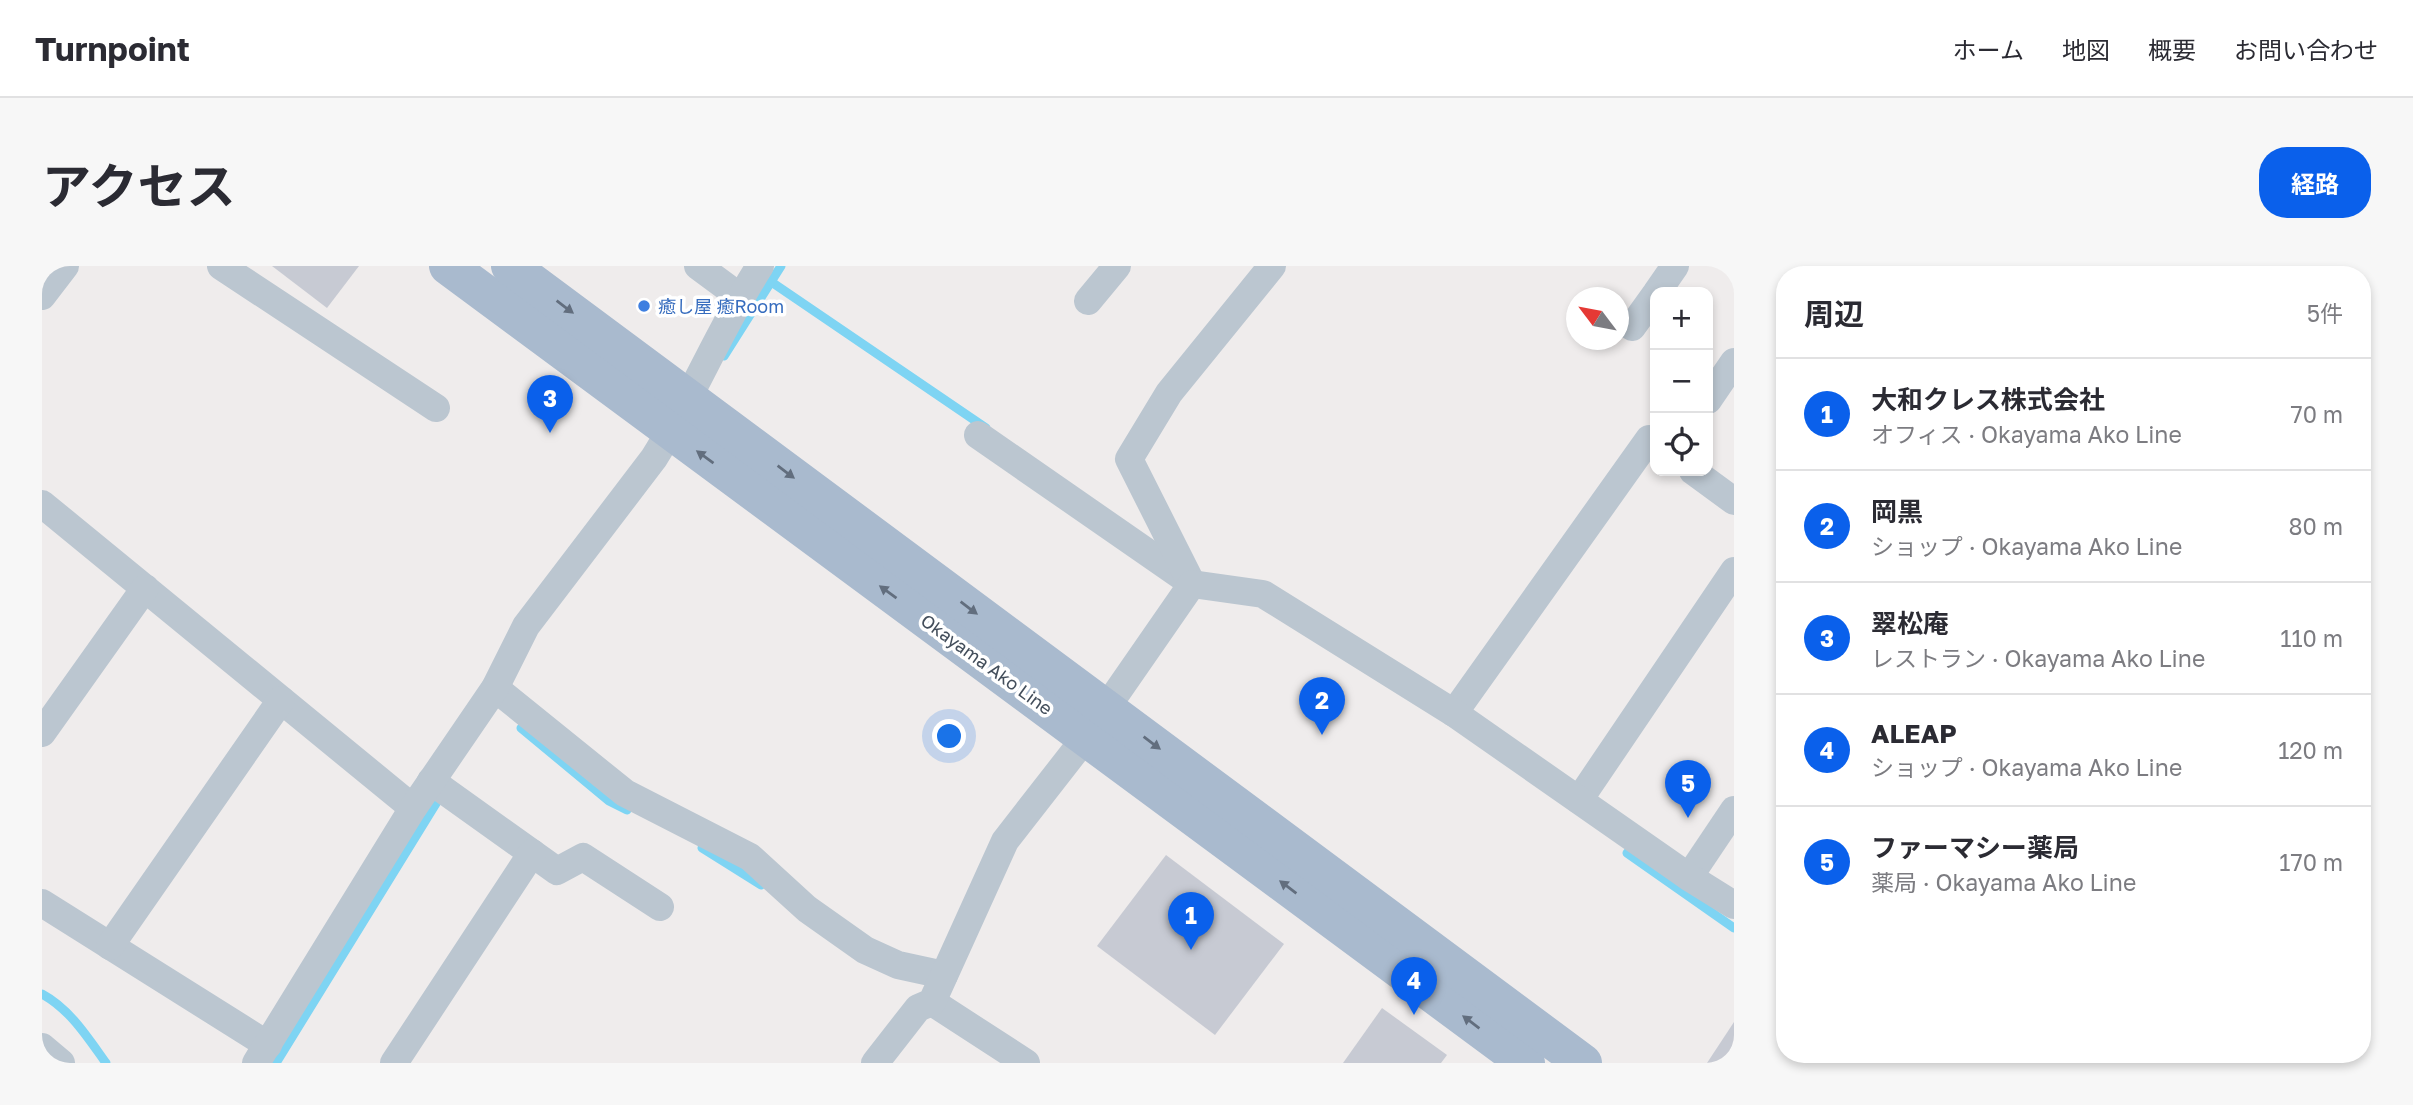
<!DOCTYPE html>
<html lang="ja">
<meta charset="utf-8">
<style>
body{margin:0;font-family:"Golos Text","Noto Sans JP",sans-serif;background:#f7f7f7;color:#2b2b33}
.controls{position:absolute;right:21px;top:21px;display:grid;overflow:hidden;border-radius:14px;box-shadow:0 4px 10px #0003}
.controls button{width:63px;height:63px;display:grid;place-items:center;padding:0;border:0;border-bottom:2px solid #e1e1e2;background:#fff;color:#2b2b33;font:35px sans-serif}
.compass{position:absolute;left:1524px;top:21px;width:63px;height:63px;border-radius:50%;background:#fff;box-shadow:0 4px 10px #0003;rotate:302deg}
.you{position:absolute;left:908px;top:471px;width:24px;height:24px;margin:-18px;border:5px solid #fff;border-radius:50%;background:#1a73e8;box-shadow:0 0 0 10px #1a73e833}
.badge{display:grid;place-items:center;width:46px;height:46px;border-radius:50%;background:#0a60eb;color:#fff;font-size:23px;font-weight:700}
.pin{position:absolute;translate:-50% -58px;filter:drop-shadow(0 2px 4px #0008)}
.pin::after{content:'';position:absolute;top:37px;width:24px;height:21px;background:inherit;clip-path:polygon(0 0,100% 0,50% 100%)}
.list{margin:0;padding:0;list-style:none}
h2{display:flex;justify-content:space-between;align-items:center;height:91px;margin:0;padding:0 28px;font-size:30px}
h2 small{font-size:23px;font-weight:400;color:#7c7c81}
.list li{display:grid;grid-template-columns:46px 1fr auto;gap:21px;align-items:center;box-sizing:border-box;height:112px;padding:0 28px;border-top:2px solid #e1e1e2}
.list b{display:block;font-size:26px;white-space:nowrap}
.list p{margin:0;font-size:23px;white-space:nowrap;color:#7c7c81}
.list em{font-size:23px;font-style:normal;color:#7c7c81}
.icon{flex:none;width:38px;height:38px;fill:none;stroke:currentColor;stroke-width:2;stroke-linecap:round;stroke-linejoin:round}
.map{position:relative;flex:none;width:1692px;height:797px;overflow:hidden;border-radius:28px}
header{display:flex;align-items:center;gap:42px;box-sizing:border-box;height:98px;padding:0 35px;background:#fff;border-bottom:2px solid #e1e1e2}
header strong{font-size:33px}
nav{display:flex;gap:38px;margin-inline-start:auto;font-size:24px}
.intro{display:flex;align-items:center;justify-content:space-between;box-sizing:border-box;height:168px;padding:0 42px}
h1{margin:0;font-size:49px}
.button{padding:18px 32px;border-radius:28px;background:#0a60eb;color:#fff;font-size:24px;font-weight:700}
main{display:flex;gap:42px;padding:0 42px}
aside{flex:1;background:#fff;border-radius:28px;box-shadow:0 4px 10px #0003}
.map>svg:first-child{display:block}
</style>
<header>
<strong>Turnpoint</strong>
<nav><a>ホーム</a><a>地図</a><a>概要</a><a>お問い合わせ</a></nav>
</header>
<div class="intro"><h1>アクセス</h1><a class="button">経路</a></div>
<main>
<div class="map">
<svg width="1692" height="797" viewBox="0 0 1692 797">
<rect width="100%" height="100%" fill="#efecec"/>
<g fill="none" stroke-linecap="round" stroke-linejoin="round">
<!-- stream -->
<g stroke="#7ed4f3" stroke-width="9">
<path d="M728,15L944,162"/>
<path d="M682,90L739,0"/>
<path d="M479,462L567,535L585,544"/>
<path d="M660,582L719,619"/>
<path d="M1585,587L1692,662"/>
<path d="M0,728C28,743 46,772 64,797"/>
<path d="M234,797L395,536"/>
</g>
</g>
<!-- building -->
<g fill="#c7cad3">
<path d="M230,0H317L285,42Z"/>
<path d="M1124,589L1242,678L1173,769L1055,680Z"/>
<path d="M1340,742L1405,789L1399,797H1301Z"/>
<path d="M1692,756V797H1665Z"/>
</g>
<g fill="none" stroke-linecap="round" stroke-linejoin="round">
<!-- minor -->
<g stroke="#bbc6d0" stroke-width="28">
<path d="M179,0L394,142"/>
<path d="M656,0L698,31"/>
<path d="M1615,26L1633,0"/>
<path d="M0,30L23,0"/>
<path d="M1046,35L1075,0"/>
<path d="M1590,61L1613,29"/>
<path d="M1666,134L1692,96"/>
<path d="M936,169L1148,316"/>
<path d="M1651,205L1692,235"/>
<path d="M0,238L371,542"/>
<path d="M1150,318L1087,193L1127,127L1230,0"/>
<path d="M453,422L583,527L708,591L765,643L823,684L856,699L902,709"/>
<path d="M1412,447L1607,173L1613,177"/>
<path d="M0,467L103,322"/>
<path d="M389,515L515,605L541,591L618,641"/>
<path d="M1537,534L1692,305"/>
<path d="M1647,611L1692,544"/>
<path d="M0,637L226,779"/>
<path d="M68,680L239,434"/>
<path d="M890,736L984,797"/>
<path d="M0,781L19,797"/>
<path d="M214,797L371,542L453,422L484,360L612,192C651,130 678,62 718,0"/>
<path d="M352,797L490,587"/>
<path d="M833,797L876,742L890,736L963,575L1044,471L1150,318L1221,328L1412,447L1647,611L1692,639"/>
</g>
<!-- primary -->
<g stroke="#a9bace" stroke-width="38">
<path d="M406,0L1484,797"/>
<path d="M468,0L1541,797"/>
</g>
</g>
<!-- one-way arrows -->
<defs><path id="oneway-solid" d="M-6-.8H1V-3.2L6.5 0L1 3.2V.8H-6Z" transform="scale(1.75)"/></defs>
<g fill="#626e7e">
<use href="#oneway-solid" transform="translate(523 41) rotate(37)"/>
<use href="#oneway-solid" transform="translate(663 191) rotate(-144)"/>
<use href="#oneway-solid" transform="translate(744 206) rotate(37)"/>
<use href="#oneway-solid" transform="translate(846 326) rotate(-144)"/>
<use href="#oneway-solid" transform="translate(927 342) rotate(37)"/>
<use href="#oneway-solid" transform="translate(1110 477) rotate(37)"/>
<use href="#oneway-solid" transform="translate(1246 621) rotate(-143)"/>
<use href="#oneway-solid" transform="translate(1429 756) rotate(-143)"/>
</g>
<!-- markers -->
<circle fill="#3f7fe0" stroke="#fff" stroke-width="2.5" cx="602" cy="40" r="7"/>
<g text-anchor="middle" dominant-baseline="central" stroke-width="7" stroke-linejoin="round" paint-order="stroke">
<!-- shop labels -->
<g font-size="18" fill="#366cbe" stroke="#fff" text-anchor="start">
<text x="616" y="40">癒し屋 癒Room</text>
</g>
<!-- street labels -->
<g font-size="18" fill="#434e5b" stroke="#fff">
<text transform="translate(945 398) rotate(36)">Okayama Ako Line</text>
</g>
</g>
</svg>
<div class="controls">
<button>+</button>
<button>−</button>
<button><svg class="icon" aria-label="locate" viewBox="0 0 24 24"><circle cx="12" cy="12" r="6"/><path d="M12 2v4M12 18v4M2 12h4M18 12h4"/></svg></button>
</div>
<svg class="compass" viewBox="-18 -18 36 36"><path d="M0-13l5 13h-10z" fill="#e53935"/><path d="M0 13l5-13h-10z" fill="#7c7c81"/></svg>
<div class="you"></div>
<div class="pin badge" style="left:1149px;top:684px">1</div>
<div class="pin badge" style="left:1280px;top:469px">2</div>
<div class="pin badge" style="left:508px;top:167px">3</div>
<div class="pin badge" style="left:1372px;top:749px">4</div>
<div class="pin badge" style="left:1646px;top:552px">5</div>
</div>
<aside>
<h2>周辺<small>5件</small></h2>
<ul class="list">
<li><span class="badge">1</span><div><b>大和クレス株式会社</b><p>オフィス · Okayama Ako Line</p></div><em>70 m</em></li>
<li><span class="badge">2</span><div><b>岡黒</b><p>ショップ · Okayama Ako Line</p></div><em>80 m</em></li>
<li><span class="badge">3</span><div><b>翠松庵</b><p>レストラン · Okayama Ako Line</p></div><em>110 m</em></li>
<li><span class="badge">4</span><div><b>ALEAP</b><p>ショップ · Okayama Ako Line</p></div><em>120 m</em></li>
<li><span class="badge">5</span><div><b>ファーマシー薬局</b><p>薬局 · Okayama Ako Line</p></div><em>170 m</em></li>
</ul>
</aside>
</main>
